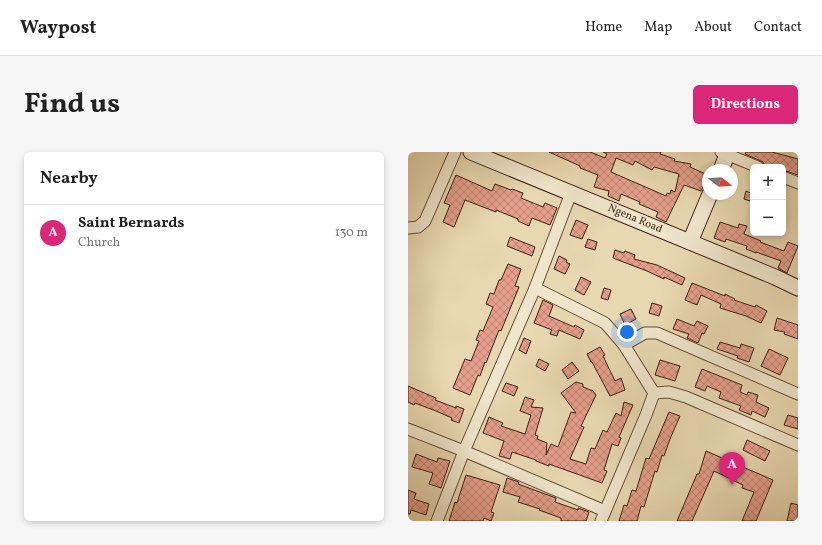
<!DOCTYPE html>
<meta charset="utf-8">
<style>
body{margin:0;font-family:Vollkorn,serif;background:#f6f6f6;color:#222}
.controls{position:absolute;right:12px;top:12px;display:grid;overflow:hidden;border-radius:6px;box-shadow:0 2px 6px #0003}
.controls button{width:36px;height:36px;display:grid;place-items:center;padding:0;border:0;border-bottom:1px solid #e0e0e0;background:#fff;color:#222;font:20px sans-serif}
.compass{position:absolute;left:294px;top:12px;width:36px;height:36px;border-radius:50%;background:#fff;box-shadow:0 2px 6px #0003;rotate:107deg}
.you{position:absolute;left:219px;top:180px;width:14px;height:14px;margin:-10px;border:3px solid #fff;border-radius:50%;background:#1a73e8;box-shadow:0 0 0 6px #1a73e833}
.badge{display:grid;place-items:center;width:26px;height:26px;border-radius:50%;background:#db2777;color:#fff;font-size:13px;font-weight:700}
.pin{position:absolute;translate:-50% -33px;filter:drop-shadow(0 1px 2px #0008)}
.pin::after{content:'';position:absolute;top:21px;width:14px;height:12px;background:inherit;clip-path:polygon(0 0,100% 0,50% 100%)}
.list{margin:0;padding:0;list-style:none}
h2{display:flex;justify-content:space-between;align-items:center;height:52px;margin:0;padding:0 16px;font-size:17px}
h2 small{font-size:13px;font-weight:400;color:#767676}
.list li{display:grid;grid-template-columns:26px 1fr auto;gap:12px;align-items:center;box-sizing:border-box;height:56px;padding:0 16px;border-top:1px solid #e0e0e0}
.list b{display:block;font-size:15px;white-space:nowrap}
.list p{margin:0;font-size:13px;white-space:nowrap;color:#767676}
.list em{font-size:13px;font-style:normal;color:#767676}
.map{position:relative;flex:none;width:390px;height:369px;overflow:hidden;border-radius:6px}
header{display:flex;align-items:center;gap:24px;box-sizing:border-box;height:56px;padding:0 20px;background:#fff;border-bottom:1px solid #e0e0e0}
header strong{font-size:19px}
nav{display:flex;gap:22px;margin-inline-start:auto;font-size:14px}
.intro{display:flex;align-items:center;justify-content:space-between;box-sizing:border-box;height:96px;padding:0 24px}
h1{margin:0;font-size:28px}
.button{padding:10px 18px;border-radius:6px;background:#db2777;color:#fff;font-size:14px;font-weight:700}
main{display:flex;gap:24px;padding:0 24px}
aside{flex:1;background:#fff;border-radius:6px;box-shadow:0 2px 6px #0003}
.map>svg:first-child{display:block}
</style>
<header>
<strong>Waypost</strong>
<nav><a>Home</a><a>Map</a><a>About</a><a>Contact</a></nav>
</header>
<div class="intro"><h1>Find us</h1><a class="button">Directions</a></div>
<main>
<aside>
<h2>Nearby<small></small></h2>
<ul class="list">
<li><span class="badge">A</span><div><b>Saint Bernards</b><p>Church</p></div><em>130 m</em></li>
</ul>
</aside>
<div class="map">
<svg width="390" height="369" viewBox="0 0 390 369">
<defs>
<pattern id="building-cross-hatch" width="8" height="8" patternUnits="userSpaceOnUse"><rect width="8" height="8" fill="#e59f8b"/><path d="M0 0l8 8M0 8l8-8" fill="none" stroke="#bb8170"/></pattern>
</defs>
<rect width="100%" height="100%" fill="#e8d8b1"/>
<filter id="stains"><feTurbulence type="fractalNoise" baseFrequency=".005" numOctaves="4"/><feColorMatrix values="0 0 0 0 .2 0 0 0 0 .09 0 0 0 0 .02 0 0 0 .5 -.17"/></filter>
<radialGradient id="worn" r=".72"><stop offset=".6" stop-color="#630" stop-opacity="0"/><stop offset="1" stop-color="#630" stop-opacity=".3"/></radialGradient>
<!-- building -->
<g fill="url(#building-cross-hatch)" stroke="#3f1e12" fill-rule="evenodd">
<path d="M141,0H182L197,6L199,2L195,0H253L252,2L267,7L266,9L283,12L282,15L300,23L293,39L276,33L258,70L248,65L250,60L231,52L232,50L213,42L211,49L200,44L201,39L186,35L190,23L172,16V14ZM208,6L225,13L227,9L244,18L246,15L271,22L267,40L263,38L262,42L259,41L258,44L203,20Z"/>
<path d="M338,0H364L390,7V23L375,18V15H357L355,10L337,2Z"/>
<path d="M48,23L84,39L87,32L103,38L104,37L115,41L113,46L135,55L137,51L149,56L142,73L124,66L121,74L110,69V67L88,58V60L57,48L46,75L35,70L42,53L36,51Z"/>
<path d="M338,39L345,42V50L336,47Z"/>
<path d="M168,68L180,73L174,87L162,83Z"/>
<path d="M312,70L330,76L331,72L339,74L336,82L353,89L352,90L376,99L380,90L390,94L379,121L370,116L373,109L348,100V101L338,97L339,94L318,87L317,90L306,86Z"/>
<path d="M102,85L127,95L124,104L99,94Z"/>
<path d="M180,87L189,90L187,98L177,95Z"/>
<path d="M207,98L216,101L217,99L227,103L226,107L249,113L277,126L274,133L256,125V127L239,119L205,106Z"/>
<path d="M151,104L159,108L158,110L162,112L157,122L146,117Z"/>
<path d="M100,112L113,117L107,134L111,135L93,179L91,178L78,211L77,210L72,224L70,223L62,243L45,236L57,207L63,209L71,189L68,188L72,178L75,179L85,155L78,152L82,141L86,142L91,128H93Z"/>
<path d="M173,125L183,130L176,143L167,138Z"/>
<path d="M284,131L317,144V142L327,147L326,148L347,155L348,153L359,159L353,171L338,164L312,156L313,152L293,143L289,153L277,148Z"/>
<path d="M196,136L203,138L200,148L193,146Z"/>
<path d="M135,148L145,153L141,164L166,175L167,173L176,178L172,187L151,178L149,184L142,182L144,178L126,171Z"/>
<path d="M244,151L254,154L251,164L241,161Z"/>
<path d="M223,157L228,167L217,173L212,162Z"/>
<path d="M369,166L390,173V187L376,182L377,180L366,178Z"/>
<path d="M269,167L286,174L289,169L300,174L296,182L294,181L290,191L279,186L281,182L265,177Z"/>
<path d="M116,186L123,189L118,202L111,198Z"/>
<path d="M312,190L332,196L333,192L346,196L341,210L329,206L330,204L309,197Z"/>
<path d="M192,195L197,203L195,204L207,229L213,226L217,238L202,244L184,210H183L179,202Z"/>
<path d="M361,197L380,206L372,223L353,214Z"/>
<path d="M131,207L141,212L137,219L128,214Z"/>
<path d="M252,208L272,214L267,229L247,223Z"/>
<path d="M164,210L171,219L160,227L154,218Z"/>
<path d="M294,217L334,233L332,240L339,243L340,240L350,243L348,250L361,256L357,265L344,259L343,263L331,258L333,254L311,246L313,240L299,234L297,239L287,235Z"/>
<path d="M168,230L175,232V235L185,239L188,243L173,274L176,275L162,307L178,312L183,296L187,297L195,278L199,280L208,261L213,264L216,250L225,253L211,285L213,286L210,294L204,292L196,318L199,319L194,331L141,312V314L128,309V308L104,300L102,307L91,304L96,289L75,281L81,265L95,271L93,274L117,282L123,263L112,259L117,245L126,248L123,255L135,256L127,283L130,284L129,287L139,291L138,303L143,292L150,295L163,260L168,261L153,241Z"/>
<path d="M98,231L110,235L106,244L94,239Z"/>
<path d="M0,234L28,246L27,248L48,256V254L56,257L51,271L43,268L44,266L28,259L7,251L6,253L0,250Z"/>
<path d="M261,260L272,264L262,287L256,304L254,303L249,320L247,319L236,355L233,354L229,369H211L216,353L219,354L224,338L228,339L238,306L241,307Z"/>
<path d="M380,263L390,266V277L376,273Z"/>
<path d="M339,288L362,299L357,309L335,298Z"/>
<path d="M298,299L365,328L348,369H334L346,340L334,336L335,333L306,319L284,369H269L289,322H291Z"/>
<path d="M8,302L29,310L30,306L42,309L33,336L21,332L25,321L4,315Z"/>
<path d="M58,323L92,333L83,360L86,361L83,369L76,366L75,369H41L47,350L49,351Z"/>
<path d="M99,326L111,330L110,332L148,346L147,350L170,358V356L181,360L178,369H153V366L131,358L132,357L110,350L112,345L95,340Z"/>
<path d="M0,338L8,341L6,347L21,352L18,363L3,358L2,362H0Z"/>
<path d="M383,351L390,353V369H379Z"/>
</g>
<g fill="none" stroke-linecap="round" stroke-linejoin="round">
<defs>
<g id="street">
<path d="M313,0L350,15"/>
<path d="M375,25L390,31"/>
<path d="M0,76L10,75L17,69L47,0"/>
<path d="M127,136L197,171L216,193L246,241L238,263L193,369"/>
<path d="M216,193L237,181H249L390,242"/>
<path d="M246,241L261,240L278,245L390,293"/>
<path d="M0,277L56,299L197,359"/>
<path d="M29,369L56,299L127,136L163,41"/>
</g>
<g id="secondary">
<path d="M63,0L367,125L390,136"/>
<path d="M313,18L320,0"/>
<path d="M282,90L302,42"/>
</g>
</defs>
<!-- street casing -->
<use href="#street" stroke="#694c3a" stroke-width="13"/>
<!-- secondary casing -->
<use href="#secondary" stroke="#3f1e12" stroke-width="17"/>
<!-- street -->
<use href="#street" stroke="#f0e6cc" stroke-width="11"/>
<!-- secondary -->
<use href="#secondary" stroke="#f0e6cc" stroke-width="15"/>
</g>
<g text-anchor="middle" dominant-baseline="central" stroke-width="4" stroke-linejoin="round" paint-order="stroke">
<!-- street labels -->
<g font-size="11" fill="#3f1e12" stroke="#f0e6cc">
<text transform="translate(227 67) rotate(23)">Ngena Road</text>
</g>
</g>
<rect width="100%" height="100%" filter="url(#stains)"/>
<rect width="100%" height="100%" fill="url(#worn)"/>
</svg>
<div class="controls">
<button>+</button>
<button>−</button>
</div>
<svg class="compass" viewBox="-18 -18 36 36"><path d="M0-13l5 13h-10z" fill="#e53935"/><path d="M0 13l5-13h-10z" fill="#767676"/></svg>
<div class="you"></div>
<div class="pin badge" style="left:324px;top:333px">A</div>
</div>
</main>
